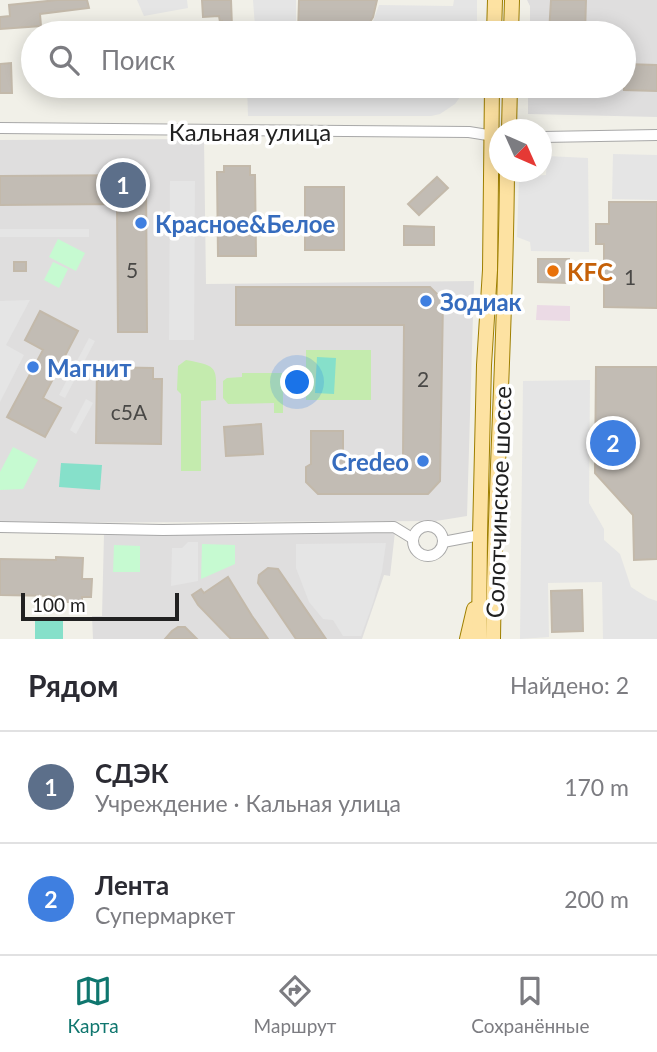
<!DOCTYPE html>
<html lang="ru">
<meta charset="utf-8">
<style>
body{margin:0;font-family:Lato,sans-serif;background:#f2f2f3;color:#2b2b33}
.compass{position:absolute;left:489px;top:119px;width:63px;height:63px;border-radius:50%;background:#fff;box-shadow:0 4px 18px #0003;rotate:135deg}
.scale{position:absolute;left:21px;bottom:18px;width:158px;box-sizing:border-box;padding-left:7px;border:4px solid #212121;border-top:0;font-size:19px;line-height:24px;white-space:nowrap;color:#212121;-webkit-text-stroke:5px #fff;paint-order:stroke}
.you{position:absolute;left:298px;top:383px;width:24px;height:24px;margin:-18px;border:5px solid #fff;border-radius:50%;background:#1a73e8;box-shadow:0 0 0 10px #1a73e833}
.badge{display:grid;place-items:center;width:46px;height:46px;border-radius:50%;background:#0f766e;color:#fff;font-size:23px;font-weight:700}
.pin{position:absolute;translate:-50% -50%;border:4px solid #fff;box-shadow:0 2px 7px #0006}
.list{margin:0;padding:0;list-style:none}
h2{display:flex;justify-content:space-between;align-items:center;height:91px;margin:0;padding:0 28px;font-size:30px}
h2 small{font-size:23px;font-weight:400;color:#7c7c81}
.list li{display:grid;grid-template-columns:46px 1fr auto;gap:21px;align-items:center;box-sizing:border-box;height:112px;padding:0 28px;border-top:2px solid #e1e1e2}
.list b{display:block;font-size:26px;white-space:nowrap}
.list p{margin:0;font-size:23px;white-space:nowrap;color:#7c7c81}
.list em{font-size:23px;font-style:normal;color:#7c7c81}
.icon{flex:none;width:38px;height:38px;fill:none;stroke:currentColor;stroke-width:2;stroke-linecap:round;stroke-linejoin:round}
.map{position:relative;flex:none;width:657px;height:639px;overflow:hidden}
.search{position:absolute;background:#fff;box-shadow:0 4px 18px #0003;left:21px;right:21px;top:21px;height:77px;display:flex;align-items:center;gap:18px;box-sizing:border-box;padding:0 24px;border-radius:38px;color:#7c7c81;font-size:26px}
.sheet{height:315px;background:#fff}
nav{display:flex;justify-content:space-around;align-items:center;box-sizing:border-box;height:98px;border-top:2px solid #e1e1e2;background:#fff;font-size:19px;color:#7c7c81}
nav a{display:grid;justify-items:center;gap:4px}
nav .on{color:#0f766e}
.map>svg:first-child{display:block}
</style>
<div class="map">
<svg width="657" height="639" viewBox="0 0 657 639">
<rect width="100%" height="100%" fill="#f1f0e8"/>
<!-- residential -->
<g fill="#dfdede">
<path d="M527,0H657V117L528,114V86H624V33H530V6Z"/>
<path d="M204,139L206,284L474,281L467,516L436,521L0,523V140Z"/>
<path d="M395,532L390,576L384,575L362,639H93L92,616H102L104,534Z"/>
</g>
<!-- industrial -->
<path fill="#ebdae5" d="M537,305L570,306V321L536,320Z"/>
<!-- grass -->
<g fill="#c4ebae">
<rect x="306" y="350" width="65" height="50"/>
<path d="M186,360C220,366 216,368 216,400L201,401V471H181V394L177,390L178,366Z"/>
<path d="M242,373H283V413H274V403L228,404L223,398V381L227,378L242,377Z"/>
</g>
<!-- park -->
<g fill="#c6fad1">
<path d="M58,239L85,253L76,271L49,257Z"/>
<path d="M53,262L68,269L59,288L44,280Z"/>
<path d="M13,447L38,460L23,489L0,490V472Z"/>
<path d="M202,544L235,545V564L201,579Z"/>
<path d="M114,545L140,546V572H113Z"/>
</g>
<!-- pitch -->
<g fill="#86e0ca">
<path d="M317,357L336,358L334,394L315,393Z"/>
<path d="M61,463L102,465L100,490L59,487Z"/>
<rect x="35" y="619" width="28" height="20"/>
</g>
<!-- parking -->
<g fill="#e5e5e5">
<path d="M137,0H187L188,8L144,16Z"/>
<path d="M253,0H296V33H262L255,27Z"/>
<path d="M454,0H477V33H366L371,27L379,5L453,6Z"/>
<path d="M247,86H468L455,104L440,114L431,116H248Z"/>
<path d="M613,154L657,155V200L612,199Z"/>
<path d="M547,156L588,158L589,252L531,251L530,242L517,237L519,177L546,175Z"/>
<path d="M170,181H195L194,340H169Z"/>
<rect x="0" y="229" width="89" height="8"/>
<path d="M30,300L6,345L24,355L0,402V301Z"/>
<path d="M89,338L95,341L65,398L59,395Z"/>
<path d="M590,380L589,503L604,529V540L620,554L631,587L648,598L657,601V639H603L602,582L548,583L549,637L520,639L523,381Z"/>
<path d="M86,399L93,403L76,434L70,430Z"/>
<path d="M188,542H198V581L171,586L172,548H182Z"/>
<path d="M386,543L382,571L373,603L361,636H343L333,620L323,619L309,602L296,568V544Z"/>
</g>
<!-- building -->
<g fill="#c2bcb4" stroke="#c3b9aa" stroke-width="2">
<path d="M57,0H87L89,8L40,14L41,26L0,29V17L10,16L9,5Z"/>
<path d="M202,0H231L232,27L223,28L222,21L220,22L219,16L203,17Z"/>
<path d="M299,0H377L373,17L363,33H298Z"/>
<path d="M551,0H586L585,33H549Z"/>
<path d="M11,63L12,93H0V64Z"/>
<path d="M624,64L657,65V91L624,90Z"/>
<rect x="212" y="86" width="15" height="8"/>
<path d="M224,166H250V175H255L256,256H218L217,172H224Z"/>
<path d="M146,175L147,332H118L117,204L0,205V176Z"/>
<path d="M437,177L448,188L419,215L408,204Z"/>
<rect x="305" y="187" width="39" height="63"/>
<path d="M609,202H657V308L604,307V244H596V224H609Z"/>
<path d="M404,226L434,227V245H404Z"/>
<path d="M538,259H569L568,283L538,282Z"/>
<rect x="14" y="262" width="12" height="9"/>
<path d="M236,287H430L443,300L440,481L428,494H318L306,482V467L311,464V431H343V458H403L404,325H236Z"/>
<path d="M40,311L78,331L43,398L61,408L45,437L7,417L43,350L25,340Z"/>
<path d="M97,367L153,368V379H162L161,444L96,443Z"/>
<path d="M596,367H657V559L634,560L633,515L595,473Z"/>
<path d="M261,424L263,454L226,456L224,427Z"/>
<path d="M56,557L83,558L82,579H92L91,597H82V602H55V596L0,595V559L56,560Z"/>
<path d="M268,568L278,569L326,639H296L258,583L259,575Z"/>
<path d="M228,577L252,616L268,639H231L198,605L192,595L201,589L204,593Z"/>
<path d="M582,590L583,631L552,632L551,591Z"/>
<path d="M178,627H185L197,639H165L172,631Z"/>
</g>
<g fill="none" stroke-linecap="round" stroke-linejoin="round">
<defs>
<g id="minor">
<path d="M0,128L469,132L500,137"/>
<path d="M542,137L657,135"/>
<circle cx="428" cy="541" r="15"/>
<path d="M0,527L163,530L394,527L412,538"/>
<path d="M443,542L480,535"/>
</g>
<g id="major">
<path d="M494,33L495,0"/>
<path d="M511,33L512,0"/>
<path d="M509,130L510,86"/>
<path d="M467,639L474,609"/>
<path d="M479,639L480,535L484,365L490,270L492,86"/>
<path d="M493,639C495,483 506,327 507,172"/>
</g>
</defs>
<!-- minor casing -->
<use href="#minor" stroke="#a8a8a8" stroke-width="12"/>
<!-- major casing -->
<use href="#major" stroke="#9e7f00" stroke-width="16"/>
<!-- minor -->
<use href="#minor" stroke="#fff" stroke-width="10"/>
<!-- major -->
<use href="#major" stroke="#fde2a2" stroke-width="14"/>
</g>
<!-- markers -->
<g fill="#3f7fe0" stroke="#fff" stroke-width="2.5">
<circle cx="141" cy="223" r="7"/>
<circle cx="426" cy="301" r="7"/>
<circle cx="33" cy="367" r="7"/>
<circle cx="423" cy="461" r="7"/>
</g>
<circle fill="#e8710a" stroke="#fff" stroke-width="2.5" cx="553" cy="271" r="7"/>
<g text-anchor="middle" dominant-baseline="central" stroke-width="7" stroke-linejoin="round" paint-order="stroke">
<!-- number labels -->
<g font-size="21" fill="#494846">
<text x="132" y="269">5</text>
<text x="630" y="276">1</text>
<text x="423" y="378">2</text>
<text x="129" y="411">с5А</text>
</g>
<!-- street labels -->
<g font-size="24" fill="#212121" stroke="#fff">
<text x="250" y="131">Кальная улица</text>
<text transform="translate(498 502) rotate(-88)">Солотчинское шоссе</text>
</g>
<!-- shop labels -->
<g font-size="24" font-weight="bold" fill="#366cbe" stroke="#fff" text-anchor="start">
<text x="155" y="223">Красное&amp;Белое</text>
<text x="440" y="301">Зодиак</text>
<text x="47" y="367">Магнит</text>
<text x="409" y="461" text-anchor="end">Credeo</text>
</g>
<!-- food labels -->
<g font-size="24" font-weight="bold" fill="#c56008" stroke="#fff" text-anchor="start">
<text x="567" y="271">KFC</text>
</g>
</g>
</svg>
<svg class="compass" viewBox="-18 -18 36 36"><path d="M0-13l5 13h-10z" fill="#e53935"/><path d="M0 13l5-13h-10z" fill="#7c7c81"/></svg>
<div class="scale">100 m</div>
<div class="you"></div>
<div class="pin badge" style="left:123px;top:185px;background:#5c6f8a">1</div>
<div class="pin badge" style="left:613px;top:443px;background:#3f7fe0">2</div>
<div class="search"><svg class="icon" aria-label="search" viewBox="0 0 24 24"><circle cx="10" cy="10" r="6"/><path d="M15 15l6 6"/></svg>Поиск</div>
</div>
<section class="sheet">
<h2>Рядом<small>Найдено: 2</small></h2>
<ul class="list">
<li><span class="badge" style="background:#5c6f8a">1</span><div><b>СДЭК</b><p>Учреждение · Кальная улица</p></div><em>170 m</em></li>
<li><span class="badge" style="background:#3f7fe0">2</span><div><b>Лента</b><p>Супермаркет</p></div><em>200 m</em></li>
</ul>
</section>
<nav>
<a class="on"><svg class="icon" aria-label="map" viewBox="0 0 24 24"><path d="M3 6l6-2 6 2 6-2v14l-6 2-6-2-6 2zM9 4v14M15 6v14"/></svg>Карта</a>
<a><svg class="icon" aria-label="directions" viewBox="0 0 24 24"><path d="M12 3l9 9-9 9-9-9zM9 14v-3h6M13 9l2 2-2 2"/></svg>Маршрут</a>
<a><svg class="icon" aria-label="saved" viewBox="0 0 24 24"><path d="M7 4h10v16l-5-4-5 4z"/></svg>Сохранённые</a>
</nav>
